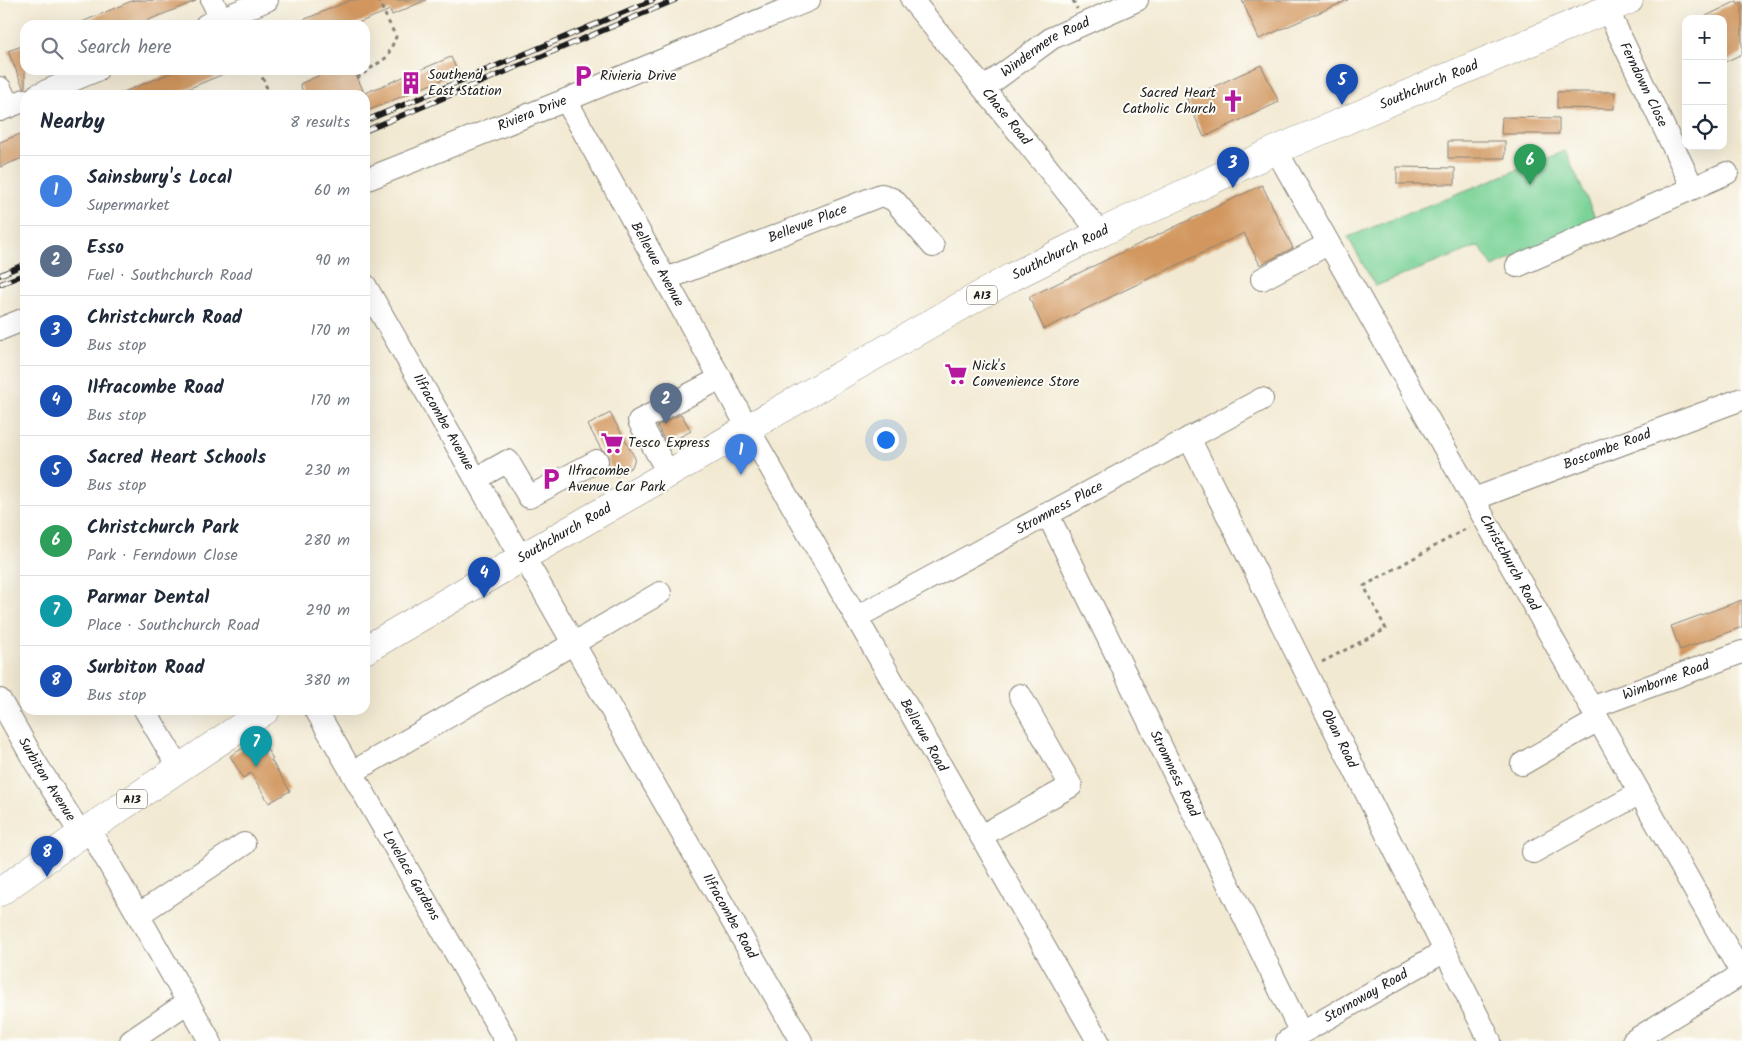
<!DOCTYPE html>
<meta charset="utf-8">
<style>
body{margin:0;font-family:Kalam,sans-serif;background:#f2f2f3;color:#1f2937}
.controls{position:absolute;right:15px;top:15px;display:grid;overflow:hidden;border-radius:10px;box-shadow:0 5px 20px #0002}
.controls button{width:45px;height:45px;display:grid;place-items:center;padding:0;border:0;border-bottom:1px solid #e0e1e3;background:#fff;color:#1f2937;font:25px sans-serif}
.you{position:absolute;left:885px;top:439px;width:18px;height:18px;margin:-12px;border:4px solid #fff;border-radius:50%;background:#1a73e8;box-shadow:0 0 0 8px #1a73e833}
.badge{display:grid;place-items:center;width:32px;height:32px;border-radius:50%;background:#0b8043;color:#fff;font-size:16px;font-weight:700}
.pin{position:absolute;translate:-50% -41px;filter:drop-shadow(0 1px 2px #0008)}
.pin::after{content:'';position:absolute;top:26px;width:18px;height:15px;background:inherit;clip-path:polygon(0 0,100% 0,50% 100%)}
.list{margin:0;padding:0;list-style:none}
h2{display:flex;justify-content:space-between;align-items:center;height:65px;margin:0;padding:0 20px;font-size:21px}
h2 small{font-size:16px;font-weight:400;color:#747a83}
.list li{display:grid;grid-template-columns:32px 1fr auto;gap:15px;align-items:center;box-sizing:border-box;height:70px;padding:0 20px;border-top:1px solid #e0e1e3}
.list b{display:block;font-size:19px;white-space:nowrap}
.list p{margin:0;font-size:16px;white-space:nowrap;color:#747a83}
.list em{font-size:16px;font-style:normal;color:#747a83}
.icon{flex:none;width:28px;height:28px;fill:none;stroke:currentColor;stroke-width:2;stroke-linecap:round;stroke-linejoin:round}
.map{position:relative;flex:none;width:1742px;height:1041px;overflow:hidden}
.search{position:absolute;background:#fff;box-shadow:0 5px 20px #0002;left:20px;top:20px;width:350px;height:55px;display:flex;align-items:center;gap:12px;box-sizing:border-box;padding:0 18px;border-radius:15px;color:#747a83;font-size:19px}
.panel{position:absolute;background:#fff;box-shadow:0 5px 20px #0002;left:20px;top:90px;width:350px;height:625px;border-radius:15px}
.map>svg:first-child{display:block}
</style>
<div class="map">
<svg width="1742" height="1041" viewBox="0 0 1742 1041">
<rect width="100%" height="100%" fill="#fdfcf7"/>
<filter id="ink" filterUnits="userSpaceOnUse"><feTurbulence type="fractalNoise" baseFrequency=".02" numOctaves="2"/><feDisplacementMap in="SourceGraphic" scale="10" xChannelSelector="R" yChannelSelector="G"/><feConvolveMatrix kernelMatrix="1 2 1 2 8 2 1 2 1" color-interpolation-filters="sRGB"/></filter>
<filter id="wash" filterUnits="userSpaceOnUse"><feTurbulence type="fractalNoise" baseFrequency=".0096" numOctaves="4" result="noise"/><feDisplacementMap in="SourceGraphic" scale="20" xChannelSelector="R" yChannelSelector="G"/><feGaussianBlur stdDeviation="1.12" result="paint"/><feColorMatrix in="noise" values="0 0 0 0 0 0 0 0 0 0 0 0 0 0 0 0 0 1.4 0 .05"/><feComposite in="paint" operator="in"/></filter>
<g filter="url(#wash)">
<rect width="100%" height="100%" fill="#f2e9d2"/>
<!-- green -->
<path fill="#7bd398" stroke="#4c785a" d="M1565,151L1596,219L1493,267L1479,246L1375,286L1348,237Z"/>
<g id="blocks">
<!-- building -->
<g fill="#d2975e">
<path d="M134,0L196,1L136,25H75Z"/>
<path d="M351,0H426L392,15L390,10L353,25H291Z"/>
<path d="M1242,0H1348L1259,39Z"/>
<path d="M1737,1L1738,4L1742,2V54L1723,63V19H1700Z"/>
<path d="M25,45V87H23L8,51Z"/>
<path d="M451,57L458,73L365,112V93Z"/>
<path d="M1261,65L1279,102L1204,137L1187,99Z"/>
<path d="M178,70H233L173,95H116Z"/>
<path d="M331,70H354L365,95H304L300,84Z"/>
<path d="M1557,92H1615L1614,109L1557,108Z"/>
<path d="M1502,117L1559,118V134H1501Z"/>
<path d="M25,132V157L0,167V142Z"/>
<rect x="1448" y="141" width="57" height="17"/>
<path d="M1397,167L1455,168V184H1397Z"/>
<path d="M1262,185L1293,248L1260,265L1244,233L1044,329L1029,297Z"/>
<path d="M610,413L635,458L632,467L616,476L609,464L608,454L601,449L588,425Z"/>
<path d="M681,414L691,431L667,444L657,426Z"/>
<path d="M1742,600V627L1680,650L1671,626Z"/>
<path d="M260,738L273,759L271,760L290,791L269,803L251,773L243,778L230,756Z"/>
</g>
</g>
</g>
<g filter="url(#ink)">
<use href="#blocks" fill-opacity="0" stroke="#878277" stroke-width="1"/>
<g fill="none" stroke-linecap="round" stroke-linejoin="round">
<defs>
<g id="minor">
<path d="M212,0L221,19"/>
<path id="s1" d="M912,0L1100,233"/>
<path id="s2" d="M1607,9L1693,188"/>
<path d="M206,25L267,0"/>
<path d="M0,88L9,107"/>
<path id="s3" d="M984,88L1052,38L1137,0"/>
<path d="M37,95L97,70"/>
<path id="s4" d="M566,100L748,428L1098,1041"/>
<path d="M0,110L25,100"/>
<path id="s5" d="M1276,150L1742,974"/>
<path id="s6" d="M365,180L566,100L809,0"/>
<path d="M1517,266L1727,173"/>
<path id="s7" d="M666,279L881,195L885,196L894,200L933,246"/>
<path d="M1262,279L1328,244"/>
<path id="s8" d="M365,285L513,544L532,571L801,1041"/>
<path d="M0,329L25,319"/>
<path id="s9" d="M1189,438L1490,1041"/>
<path d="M669,474L639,421L721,378"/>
<path d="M476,479L508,461L529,497L597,461"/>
<path id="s10" d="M1474,499L1742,399"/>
<path id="s11" d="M1047,513L1301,1033"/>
<path id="s12" d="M857,617L1262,399"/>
<path id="s13" d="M0,700L35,762L81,834"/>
<path id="s14" d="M1591,708L1742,652"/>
<path d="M145,710L179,768"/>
<path id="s15" d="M316,710L506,1041"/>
<path d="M1522,764L1598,720"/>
<path d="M353,772L660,593"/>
<path d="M89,829L210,1041"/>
<path d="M981,836L1071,786L1020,695"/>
<path d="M1533,852L1640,793"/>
<path d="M138,915L244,844"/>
<path d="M131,1041L188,1002"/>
<path id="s16" d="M1287,1041L1445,951"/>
<path d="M1633,1041L1742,974"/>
</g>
<g id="major">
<path id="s17" d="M365,650L523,557L1012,277L1100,233L1276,150L1629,0"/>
<path d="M0,892L81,834L266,710"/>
</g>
</defs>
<!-- minor casing -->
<use href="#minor" stroke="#878277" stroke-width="24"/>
<!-- major casing -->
<use href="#major" stroke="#878277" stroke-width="29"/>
<!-- path -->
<g stroke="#878277" stroke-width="3" stroke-dasharray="4 4" stroke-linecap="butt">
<path d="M1073,0L1077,9"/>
<path d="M259,70L270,95"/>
<path d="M357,78L387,57L396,37L378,0"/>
<path d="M1322,662L1386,629L1364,586L1469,527"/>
</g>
<!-- minor -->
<use href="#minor" stroke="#fff" stroke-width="22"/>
<!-- major -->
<use href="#major" stroke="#fff" stroke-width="28"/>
<defs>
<g id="rail">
<path d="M365,121L653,0"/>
<path d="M365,131L675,0"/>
<path d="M0,275L25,264"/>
<path d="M0,284L25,274"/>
</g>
</defs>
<!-- rail casing -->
<use href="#rail" stroke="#1c1c1c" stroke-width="5.5"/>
<!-- rail -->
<use href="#rail" stroke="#fdfcf7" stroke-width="4" stroke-dasharray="11" stroke-linecap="butt"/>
</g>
</g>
<!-- icons -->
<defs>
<symbol id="parking-bare" viewBox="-9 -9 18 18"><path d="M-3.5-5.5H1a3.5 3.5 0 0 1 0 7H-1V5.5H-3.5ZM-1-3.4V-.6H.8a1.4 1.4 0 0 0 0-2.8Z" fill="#b5179e" stroke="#fdfcf7" stroke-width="2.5" paint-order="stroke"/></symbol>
<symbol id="building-bare" viewBox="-9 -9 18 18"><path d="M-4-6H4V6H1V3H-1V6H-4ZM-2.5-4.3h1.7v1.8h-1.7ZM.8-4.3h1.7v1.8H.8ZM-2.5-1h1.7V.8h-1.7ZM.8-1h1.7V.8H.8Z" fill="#b5179e" stroke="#fdfcf7" stroke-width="2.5" paint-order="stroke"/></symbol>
<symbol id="church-bare" viewBox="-9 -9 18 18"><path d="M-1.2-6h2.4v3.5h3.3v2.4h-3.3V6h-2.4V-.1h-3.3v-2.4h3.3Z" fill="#b5179e" stroke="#fdfcf7" stroke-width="2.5" paint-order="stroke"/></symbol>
<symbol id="supermarket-bare" viewBox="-9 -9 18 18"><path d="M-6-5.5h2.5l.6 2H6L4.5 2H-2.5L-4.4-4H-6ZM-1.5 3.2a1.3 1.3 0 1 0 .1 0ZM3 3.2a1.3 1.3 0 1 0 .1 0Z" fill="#b5179e" stroke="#fdfcf7" stroke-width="2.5" paint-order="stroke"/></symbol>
</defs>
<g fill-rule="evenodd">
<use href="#parking-bare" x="567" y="60" width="32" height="32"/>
<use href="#building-bare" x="395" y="67" width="32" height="32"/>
<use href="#church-bare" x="1217" y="85" width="32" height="32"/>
<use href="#supermarket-bare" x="940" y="358" width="32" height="32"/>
<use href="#supermarket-bare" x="596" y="427" width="32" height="32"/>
<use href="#parking-bare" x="535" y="463" width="32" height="32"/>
</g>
<g text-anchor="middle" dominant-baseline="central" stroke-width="4" stroke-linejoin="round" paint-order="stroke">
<!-- shield labels -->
<g fill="#fdfcf7" stroke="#605f5e" stroke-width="1">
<rect x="967" y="285.5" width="30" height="19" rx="4"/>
<rect x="117" y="789.5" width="30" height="19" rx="4"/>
</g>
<g font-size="12" font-weight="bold" fill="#1c1c1c">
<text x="982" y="295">A13</text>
<text x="132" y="799">A13</text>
</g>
<!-- street labels -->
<g font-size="14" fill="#1c1c1c" stroke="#fdfcf7">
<text stroke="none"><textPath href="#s3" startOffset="74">Windermere Road</textPath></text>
<text stroke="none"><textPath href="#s17" startOffset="1206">Southchurch Road</textPath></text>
<text stroke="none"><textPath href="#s2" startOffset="84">Ferndown Close</textPath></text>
<text stroke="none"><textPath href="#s6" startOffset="180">Riviera Drive</textPath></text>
<text stroke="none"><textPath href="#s1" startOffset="150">Chase Road</textPath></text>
<text stroke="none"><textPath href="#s7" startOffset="152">Bellevue Place</textPath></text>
<text stroke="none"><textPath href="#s17" startOffset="801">Southchurch Road</textPath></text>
<text stroke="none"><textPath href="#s4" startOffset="188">Bellevue Avenue</textPath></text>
<text stroke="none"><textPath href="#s8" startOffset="158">Ilfracombe Avenue</textPath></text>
<text stroke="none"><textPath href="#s10" startOffset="142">Boscombe Road</textPath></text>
<text stroke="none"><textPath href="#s12" startOffset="230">Stromness Place</textPath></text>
<text stroke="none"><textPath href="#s17" startOffset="231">Southchurch Road</textPath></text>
<text stroke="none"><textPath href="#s5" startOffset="474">Christchurch Road</textPath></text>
<text stroke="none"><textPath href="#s14" startOffset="80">Wimborne Road</textPath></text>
<text stroke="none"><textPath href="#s4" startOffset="729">Bellevue Road</textPath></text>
<text stroke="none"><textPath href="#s9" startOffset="336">Oban Road</textPath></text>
<text stroke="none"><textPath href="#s11" startOffset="290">Stromness Road</textPath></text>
<text stroke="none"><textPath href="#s13" startOffset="92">Surbiton Avenue</textPath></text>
<text stroke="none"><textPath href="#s15" startOffset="191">Lovelace Gardens</textPath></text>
<text stroke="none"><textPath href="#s8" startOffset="729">Ilfracombe Road</textPath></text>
<text stroke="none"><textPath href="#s16" startOffset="91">Stornoway Road</textPath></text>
</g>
<!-- poi labels -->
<g font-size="14" fill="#1c1c1c" stroke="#fdfcf7" text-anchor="start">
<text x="428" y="75">Southend<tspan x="428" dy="16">East Station</tspan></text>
<text x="600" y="76">Rivieria Drive</text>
<text x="1216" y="93" text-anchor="end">Sacred Heart<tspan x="1216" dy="16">Catholic Church</tspan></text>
<text x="972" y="366">Nick's<tspan x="972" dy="16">Convenience Store</tspan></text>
<text x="628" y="443">Tesco Express</text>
<text x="568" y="471">Ilfracombe<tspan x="568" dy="16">Avenue Car Park</tspan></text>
</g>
</g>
</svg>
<div class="controls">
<button>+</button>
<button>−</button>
<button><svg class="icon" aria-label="locate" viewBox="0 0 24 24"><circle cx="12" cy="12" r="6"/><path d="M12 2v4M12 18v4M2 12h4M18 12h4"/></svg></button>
</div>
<div class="you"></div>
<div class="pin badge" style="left:741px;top:475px;background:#3f7fe0">1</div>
<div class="pin badge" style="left:666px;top:424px;background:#5c6f8a">2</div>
<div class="pin badge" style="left:1233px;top:188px;background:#1a4fb4">3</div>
<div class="pin badge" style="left:484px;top:598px;background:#1a4fb4">4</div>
<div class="pin badge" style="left:1342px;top:105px;background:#1a4fb4">5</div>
<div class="pin badge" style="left:1530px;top:185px;background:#2e9e5b">6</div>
<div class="pin badge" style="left:256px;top:767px;background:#0f9aa8">7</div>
<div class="pin badge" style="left:47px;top:877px;background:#1a4fb4">8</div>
<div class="search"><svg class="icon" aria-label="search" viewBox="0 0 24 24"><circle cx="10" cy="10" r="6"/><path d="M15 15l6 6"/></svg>Search here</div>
<section class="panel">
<h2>Nearby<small>8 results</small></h2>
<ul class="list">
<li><span class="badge" style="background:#3f7fe0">1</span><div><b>Sainsbury's Local</b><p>Supermarket</p></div><em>60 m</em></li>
<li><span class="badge" style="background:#5c6f8a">2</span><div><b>Esso</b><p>Fuel · Southchurch Road</p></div><em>90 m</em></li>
<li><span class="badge" style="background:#1a4fb4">3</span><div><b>Christchurch Road</b><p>Bus stop</p></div><em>170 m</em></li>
<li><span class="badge" style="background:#1a4fb4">4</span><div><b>Ilfracombe Road</b><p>Bus stop</p></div><em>170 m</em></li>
<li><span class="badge" style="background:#1a4fb4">5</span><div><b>Sacred Heart Schools</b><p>Bus stop</p></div><em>230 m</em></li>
<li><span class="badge" style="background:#2e9e5b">6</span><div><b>Christchurch Park</b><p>Park · Ferndown Close</p></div><em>280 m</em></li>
<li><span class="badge" style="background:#0f9aa8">7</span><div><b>Parmar Dental</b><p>Place · Southchurch Road</p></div><em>290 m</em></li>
<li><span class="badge" style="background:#1a4fb4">8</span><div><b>Surbiton Road</b><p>Bus stop</p></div><em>380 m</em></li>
</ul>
</section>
</div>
